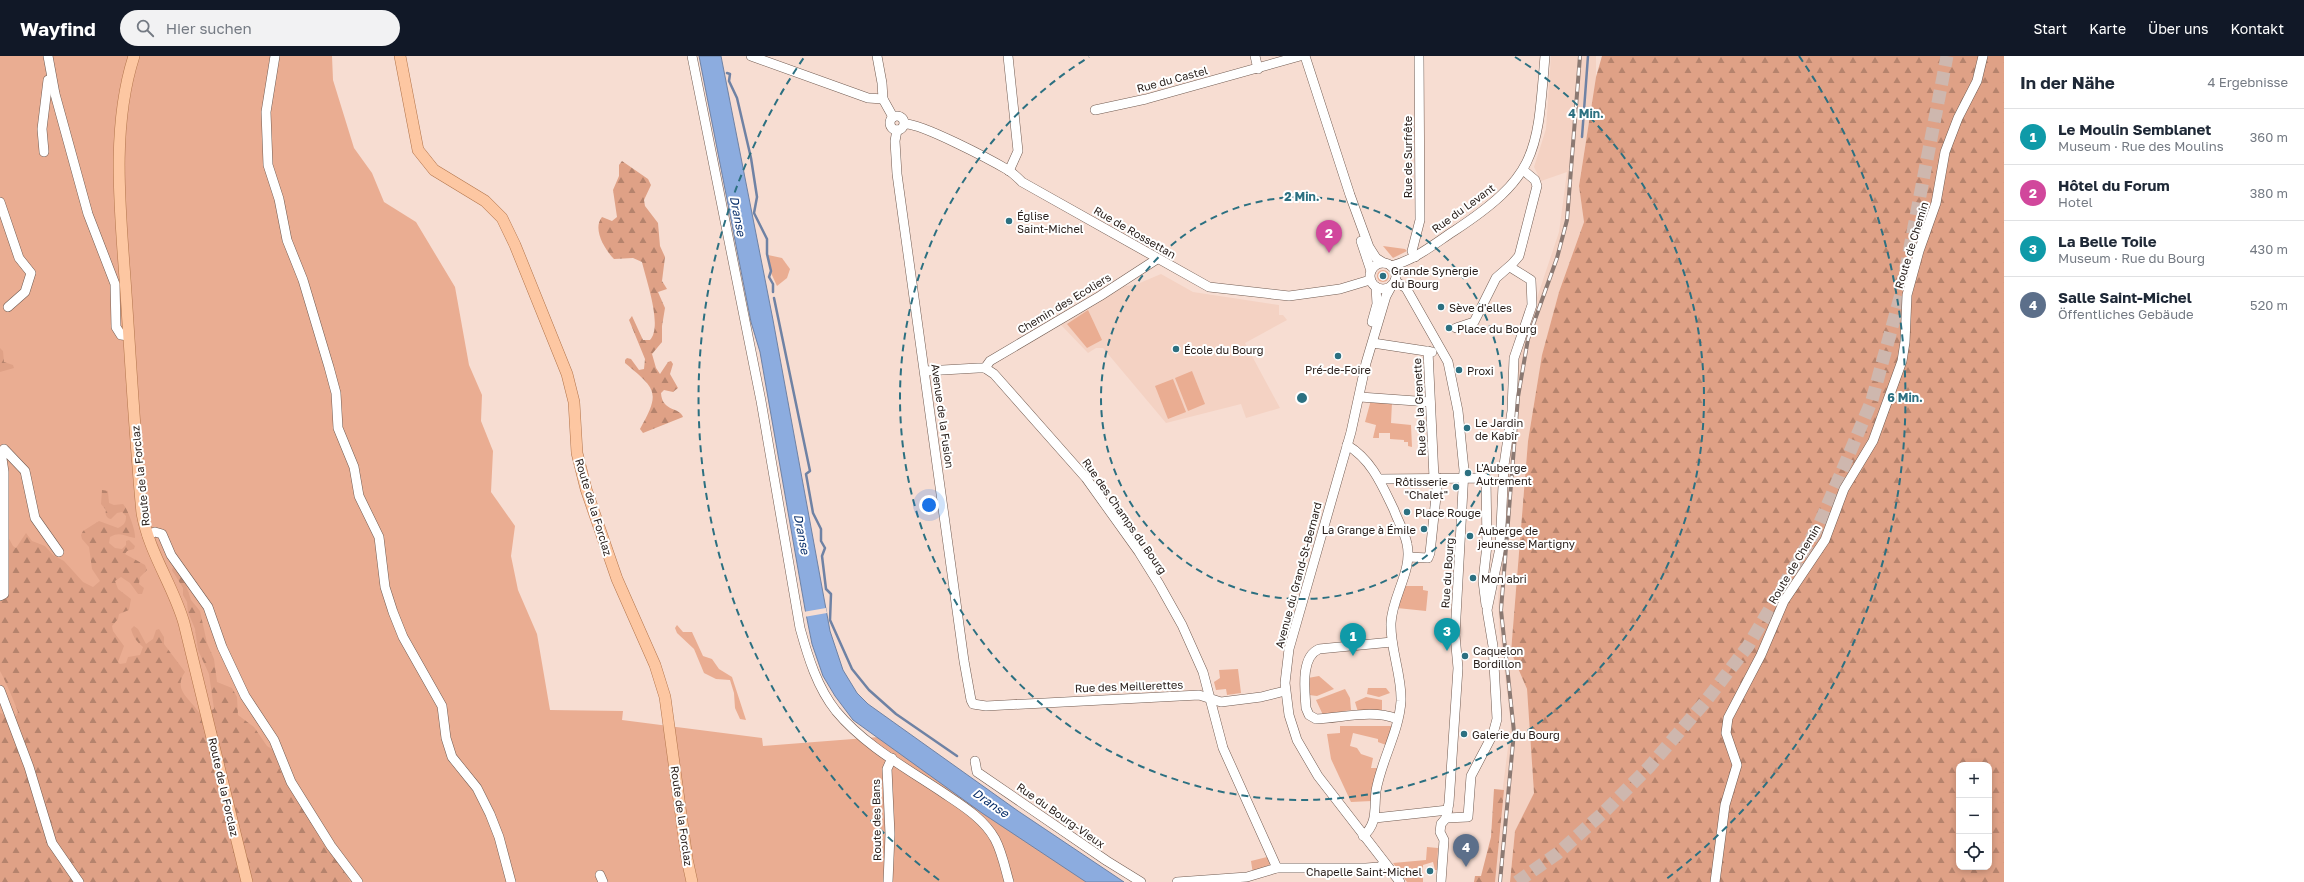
<!DOCTYPE html>
<html lang="de">
<meta charset="utf-8">
<style>
body{margin:0;font-family:"Golos Text",sans-serif;background:#f2f2f3;color:#1f2937}
.controls{position:absolute;right:12px;bottom:12px;display:grid;overflow:hidden;border-radius:8px;box-shadow:0 2px 6px #0003}
.controls button{width:36px;height:36px;display:grid;place-items:center;padding:0;border:0;border-bottom:1px solid #e0e1e3;background:#fff;color:#1f2937;font:20px sans-serif}
.you{position:absolute;left:929px;top:449px;width:14px;height:14px;margin:-10px;border:3px solid #fff;border-radius:50%;background:#1a73e8;box-shadow:0 0 0 6px #1a73e833}
.badge{display:grid;place-items:center;width:26px;height:26px;border-radius:50%;background:#111827;color:#fff;font-size:13px;font-weight:700}
.pin{position:absolute;translate:-50% -33px;filter:drop-shadow(0 1px 2px #0008)}
.pin::after{content:'';position:absolute;top:21px;width:14px;height:12px;background:inherit;clip-path:polygon(0 0,100% 0,50% 100%)}
.list{margin:0;padding:0;list-style:none}
h2{display:flex;justify-content:space-between;align-items:center;height:52px;margin:0;padding:0 16px;font-size:17px}
h2 small{font-size:13px;font-weight:400;color:#747a83}
.list li{display:grid;grid-template-columns:26px 1fr auto;gap:12px;align-items:center;box-sizing:border-box;height:56px;padding:0 16px;border-top:1px solid #e0e1e3}
.list b{display:block;font-size:15px;white-space:nowrap}
.list p{margin:0;font-size:13px;white-space:nowrap;color:#747a83}
.list em{font-size:13px;font-style:normal;color:#747a83}
.icon{flex:none;width:22px;height:22px;fill:none;stroke:currentColor;stroke-width:2;stroke-linecap:round;stroke-linejoin:round}
.map{position:relative;flex:none;width:2004px;height:826px;overflow:hidden}
header{display:flex;align-items:center;gap:24px;box-sizing:border-box;height:56px;padding:0 20px;background:#111827;color:#fff}
header strong{font-size:19px}
nav{display:flex;gap:22px;margin-inline-start:auto;font-size:14px}
.search{width:280px;height:36px;background:#f2f2f3;display:flex;align-items:center;gap:10px;box-sizing:border-box;padding:0 14px;border-radius:22px;color:#747a83;font-size:15px}
main{display:flex}
aside{flex:1;background:#fff}
.map>svg:first-child{display:block}
</style>
<header>
<strong>Wayfind</strong>
<div class="search"><svg class="icon" aria-label="search" viewBox="0 0 24 24"><circle cx="10" cy="10" r="6"/><path d="M15 15l6 6"/></svg>Hier suchen</div>
<nav><a>Start</a><a>Karte</a><a>Über uns</a><a>Kontakt</a></nav>
</header>
<main>
<div class="map">
<svg width="2004" height="826" viewBox="0 0 2004 826">
<defs>
<pattern id="forest-firs" width="22" height="20" patternUnits="userSpaceOnUse"><rect width="22" height="20" fill="#dfa186"/><path d="M5 1l3.5 6h-7zM16 11l3.5 6h-7z" fill="#b5836d"/></pattern>
</defs>
<rect width="100%" height="100%" fill="#f7ddd2"/>
<!-- built -->
<g fill="#f4d2c3">
<path d="M1551,0H1596V21L1579,130L1584,166L1559,236L1542,300L1528,385L1511,596L1527,633L1534,737L1515,775L1510,826H1489L1492,788L1501,773L1500,754L1511,668L1499,573L1498,540L1517,317L1520,293L1559,176L1567,116L1541,125L1534,111L1546,73Z"/>
<path d="M1161,218L1193,236L1279,249V259H1283L1287,264L1245,287L1280,352L1246,362L1241,348L1166,367L1103,292H1096L1088,297L1061,269L1125,230L1135,229Z"/>
</g>
<!-- green -->
<g fill="#eaad92">
<path d="M0,0H332L333,24L354,92L372,117L384,146L416,166L455,231L469,309L482,339L481,365L493,395L491,436L515,470L511,500L518,534L537,578L550,654L623,655L622,664L762,682L763,690L892,680L1103,826H0Z"/>
<path d="M1383,190L1405,193L1407,195L1393,202Z"/>
<path d="M768,199L782,202L790,213L787,222L777,230L771,217Z"/>
<circle cx="1383" cy="220" r="6"/>
<path d="M1088,254L1102,284L1087,292L1067,268Z"/>
<path d="M1192,315L1205,348L1188,355L1175,322Z"/>
<path d="M1173,323L1186,356L1168,363L1155,330Z"/>
<path d="M1371,344L1392,346L1391,367L1411,369L1412,391L1408,390V386H1404V384L1390,383V377H1379V382H1373L1376,369L1365,366Z"/>
<path d="M1404,530H1423V534L1428,535L1426,555L1397,552Z"/>
<path d="M677,569L683,576H692L703,600L712,603L719,613L732,621L746,664L740,663L735,652L734,637L730,624L716,623L704,617L694,593L677,577L675,572Z"/>
<path d="M1238,613L1241,637L1227,639L1226,633L1216,634L1214,626L1220,622L1219,614Z"/>
<path d="M1319,620L1334,633L1317,640L1309,639L1308,622Z"/>
<path d="M1368,632H1386L1390,637L1379,641L1367,638Z"/>
<path d="M1345,633L1350,642L1351,654L1323,659L1316,644Z"/>
<path d="M1366,641L1382,644V654L1358,656L1355,646Z"/>
<path d="M1340,670H1392L1386,689L1378,686V683L1353,677L1350,690L1357,692L1361,698L1373,702L1371,712H1378L1372,745L1351,746L1331,703L1327,678L1340,677Z"/>
<path d="M1427,791L1438,792L1437,814H1435L1433,806L1423,809V826H1407L1393,807L1426,804Z"/>
<path d="M1271,800V808L1253,818L1251,805Z"/>
</g>
<!-- forest -->
<g fill="url(#forest-firs)" fill-rule="evenodd">
<path d="M1602,0H2004V826H1510L1515,775L1534,737L1527,633L1511,596L1528,385L1542,299L1559,236L1584,166L1579,130L1596,21ZM1959,709H1989V811H1959Z"/>
<path d="M622,105L648,123L651,129L644,144L645,150L658,167L660,190L665,201L662,225L667,233L658,236L665,252L662,270V286L652,298L656,312L660,318L668,306L671,305L673,308L670,318L678,332L673,336L664,334L661,337C662,356 680,351 683,361L643,377L640,373C661,336 656,333 625,307V304L627,302L631,303L639,314L644,313L645,303L629,264L632,260L643,284H650C663,270 646,224 642,206L633,202L614,203C605,194 592,173 602,161L612,165L617,161L613,134L619,120V109Z"/>
<path d="M0,292L3,295L4,306L13,309L14,312L0,316Z"/>
<path d="M102,434L108,435L109,447L114,449L123,448C128,453 136,476 135,482C125,481 121,475 110,481L109,487L115,492L122,493L126,489V485L129,484L135,490L134,493L127,495L125,498L145,509L147,514L140,521L139,528L144,532L142,538H138L130,527L121,521L115,525L118,533L131,543L129,554L119,558L118,563L112,570L113,575L124,590L118,606L120,608L126,607L128,601L140,599L143,591C137,586 133,581 131,573L134,570L138,573L146,588L153,583L156,574L159,573L164,581V588L185,616C172,634 191,643 200,658L214,653L209,618L198,594L195,573L188,556L187,546L183,539V532L172,514L173,511L175,512L185,526L191,544L200,555L207,587L214,603L217,626L232,632L237,641L238,659L254,671L267,690L275,695L280,714L293,738L308,758L322,786L334,798L350,826H0V657L11,661L16,660L18,656C14,645 6,626 0,615V466L13,490L16,492L26,477L32,485L45,490L53,499L64,505L83,526L93,531L100,525L92,513L89,491L82,483L81,479L83,475L99,465L118,472C124,469 126,467 126,460L122,456L117,457L111,463C106,462 105,458 106,454L101,448Z"/>
<path d="M1494,733L1504,734L1495,826H1474L1475,820H1481L1491,781Z"/>
</g>
<!-- water -->
<path fill="#8cacdf" stroke="#6f82a4" d="M699,0H721L773,264L830,575L843,614L857,637L868,648L1018,755L1124,826H1086L982,757L853,664L835,640L823,620L812,588L805,553L760,296L751,266Z"/>
<!-- pier -->
<path fill="#f7ddd2" d="M826,552L827,557L804,561L803,556Z"/>
<g fill="none" stroke-linecap="round" stroke-linejoin="round">
<!-- stream -->
<g stroke="#6f82a4" stroke-width="2.5">
<path d="M727,17L730,18L729,25L737,42L751,102L757,141L754,157L767,183V198L771,215L769,221L773,228V236"/>
<path d="M1582,81L1588,0"/>
<path d="M774,242L810,415L806,418L813,457L821,473V485L825,492L822,500L826,533L831,538L830,564L852,613L869,634L896,658L957,700"/>
</g>
<!-- highway-tunnel -->
<path stroke="#ceb7ae" stroke-width="13" stroke-dasharray="13 6" stroke-linecap="butt" d="M1517,826L1558,797L1605,755L1649,711L1705,646L1748,590L1819,469L1872,344L1901,238L1947,0"/>
<defs>
<g id="minor">
<path d="M48,0L55,38L88,158L115,228L116,271L121,279L129,280"/>
<path d="M275,0L266,56L268,109L279,143L287,184L303,224L329,311L336,337L338,372L354,411L359,440L379,481L385,531L393,556L403,581L442,650L446,682L452,701L477,732L490,758L499,781L511,826"/>
<path d="M692,0L761,345L800,572C808,601 817,631 836,655C865,690 908,713 945,738C963,750 984,763 995,783C1002,796 1005,812 1009,826"/>
<path d="M751,0L868,42L883,43"/>
<path d="M877,0L882,27L883,43L893,61"/>
<path d="M1008,0L1018,95L1009,115"/>
<path d="M1255,0L1258,13"/>
<path d="M1305,0L1350,139L1369,191L1376,202L1384,207"/>
<path d="M1095,54L1146,43L1300,0"/>
<circle cx="897" cy="67" r="7"/>
<path d="M905,68C921,67 991,104 1008,114C1013,117 1018,122 1022,126L1209,231L1289,240L1340,233L1370,224"/>
<path d="M897,74L895,85L897,118L964,605L971,644L973,648L986,650L1199,639L1221,646L1261,641L1285,635"/>
<path d="M44,96L42,73L48,24"/>
<path d="M0,146L19,202L31,217L25,236L8,251"/>
<path d="M1361,185L1371,215"/>
<path d="M1415,201L1412,195L1420,164L1419,0"/>
<circle cx="1383" cy="220" r="13"/>
<path d="M1391,210C1415,204 1434,188 1454,175C1539,119 1537,96 1545,0"/>
<path d="M1395,225L1406,232L1448,306L1458,355L1464,414L1455,579L1458,612L1449,747L1446,762L1441,768L1440,776L1444,784L1441,826"/>
<path d="M1392,229L1386,240L1366,307L1351,376L1289,593L1285,627L1289,659L1297,684L1318,720L1400,826"/>
<path d="M1372,266L1377,248L1376,231"/>
<path d="M1456,272L1474,266L1496,222L1512,208L1519,200L1537,130L1535,124L1523,114"/>
<path d="M1373,287L1432,296"/>
<path d="M1428,295L1434,422"/>
<path d="M985,312L990,305L1100,240L1157,203"/>
<path d="M925,315L978,312H985L994,318L1086,422L1139,496L1159,528L1182,569L1203,616L1223,692L1277,812"/>
<path d="M1360,341L1430,346"/>
<path d="M1347,389C1372,404 1382,429 1394,454C1398,465 1405,477 1407,488C1413,515 1392,540 1391,567C1390,593 1402,619 1401,645C1399,676 1381,705 1376,735C1374,752 1378,768 1363,780"/>
<path d="M1379,423L1486,422L1487,489L1483,525L1486,549"/>
<path d="M147,479L155,476L162,478L171,499L208,551L222,591L245,640L274,684L291,726L331,790L358,826"/>
<path d="M1409,501L1428,502L1430,497L1438,422"/>
<path d="M0,540L4,538V416L1,396L4,393L25,415L35,462L59,496"/>
<path d="M1392,586L1319,593C1300,601 1305,635 1306,652L1309,659L1316,663C1342,662 1373,653 1397,663"/>
<path d="M0,634L29,711L52,787L79,826"/>
<path d="M975,705L977,716L1107,805L1141,826"/>
<path d="M1375,762L1448,754"/>
<path d="M1446,762L1468,761L1471,720L1493,678L1497,663L1493,590L1487,554L1500,492L1504,409L1512,355L1514,302L1532,249L1531,224L1510,211"/>
<path d="M600,819L603,826"/>
<path d="M888,826L890,778L887,713L892,702"/>
<path d="M1177,826L1247,821L1277,812H1366L1379,811L1384,808"/>
<path d="M1715,826L1725,749L1737,709L1726,677L1728,662L1761,599L1784,545L1825,484L1844,433L1873,385L1902,305L1905,286L1907,239L1919,195L1936,147L1945,96L1958,62L1977,25L1983,0"/>
</g>
<g id="major">
<path d="M134,0C110,74 121,161 126,237C131,311 135,384 142,457C149,497 173,529 184,567L247,826"/>
<path d="M400,0L418,94L434,114L485,145L502,162L515,189L567,318L574,346L577,397L586,433L617,523L655,609L665,641L687,803L692,826"/>
</g>
</defs>
<!-- minor casing -->
<use href="#minor" stroke="#715b51" stroke-width="10"/>
<!-- major casing -->
<use href="#major" stroke="#b2744b" stroke-width="12"/>
<!-- minor -->
<use href="#minor" stroke="#fff" stroke-width="9"/>
<!-- major -->
<use href="#major" stroke="#fdc7a2" stroke-width="11"/>
<defs>
<path id="rail" d="M1500,826L1514,676L1501,554L1518,341L1528,283L1557,202L1567,164L1580,0"/>
</defs>
<!-- rail casing -->
<use href="#rail" stroke="#8b7972" stroke-width="4"/>
<!-- rail -->
<use href="#rail" stroke="#fff" stroke-width="2.5" stroke-dasharray="8" stroke-linecap="butt"/>
</g>
<!-- distance rings -->
<g fill="none" stroke="#2c7081" stroke-width="2" stroke-dasharray="7 5">
<circle cx="1302" cy="342" r="201"/>
<path d="M1515 1A402 402 0 1 1 1089 1"/>
<path d="M939 824A603 603 0 0 1 805 0M1799 0A603 603 0 0 1 1665 824"/>
</g>
<!-- markers -->
<g fill="#2c7081" stroke="#fff" stroke-width="1.5">
<circle cx="1009" cy="165" r="4"/>
<circle cx="1383" cy="220" r="4"/>
<circle cx="1441" cy="251" r="4"/>
<circle cx="1449" cy="272" r="4"/>
<circle cx="1176" cy="293" r="4"/>
<circle cx="1338" cy="300" r="4"/>
<circle cx="1459" cy="314" r="4"/>
<circle cx="1467" cy="372" r="4"/>
<circle cx="1468" cy="417" r="4"/>
<circle cx="1456" cy="431" r="4"/>
<circle cx="1407" cy="456" r="4"/>
<circle cx="1424" cy="473" r="4"/>
<circle cx="1470" cy="480" r="4"/>
<circle cx="1473" cy="522" r="4"/>
<circle cx="1465" cy="600" r="4"/>
<circle cx="1464" cy="678" r="4"/>
<circle cx="1430" cy="815" r="4"/>
</g>
<g text-anchor="middle" dominant-baseline="central" stroke-width="4" stroke-linejoin="round" paint-order="stroke">
<!-- street labels -->
<g font-size="11" fill="#2a201c" stroke="#fff">
<text transform="translate(1172 23) rotate(-15)">Rue du Castel</text>
<text transform="translate(1407 101) rotate(-90)">Rue de Surfrête</text>
<text transform="translate(1463 152) rotate(-36)">Rue du Levant</text>
<text transform="translate(1135 176) rotate(30)">Rue de Rossettan</text>
<text transform="translate(1911 189) rotate(-73)">Route de Chemin</text>
<text transform="translate(1064 247) rotate(-31)">Chemin des Ecoliers</text>
<text transform="translate(1419 351) rotate(-93)">Rue de la Grenette</text>
<text transform="translate(943 360) rotate(82)">Avenue de la Fusion</text>
<text transform="translate(140 420) rotate(-96)">Route de la Forclaz</text>
<text transform="translate(594 451) rotate(73)">Route de la Forclaz</text>
<text transform="translate(1125 460) rotate(55)">Rue des Champs du Bourg</text>
<text transform="translate(1794 508) rotate(-59)">Route de Chemin</text>
<text transform="translate(1447 517) rotate(-86)">Rue du Bourg</text>
<text transform="translate(1298 519) rotate(-75)">Avenue du Grand-St-Bernard</text>
<text transform="translate(1129 630) rotate(-2)">Rue des Meillerettes</text>
<text transform="translate(224 731) rotate(77)">Route de la Forclaz</text>
<text transform="translate(1061 759) rotate(35)">Rue du Bourg-Vieux</text>
<text transform="translate(682 760) rotate(82)">Route de la Forclaz</text>
<text transform="translate(876 764) rotate(-91)">Route des Bans</text>
</g>
<!-- poi labels -->
<g font-size="11" fill="#2a201c" stroke="#fff" text-anchor="start">
<text x="1017" y="159">Église<tspan x="1017" dy="13">Saint-Michel</tspan></text>
<text x="1391" y="214">Grande Synergie<tspan x="1391" dy="13">du Bourg</tspan></text>
<text x="1449" y="251">Sève d'elles</text>
<text x="1457" y="272">Place du Bourg</text>
<text x="1184" y="293">École du Bourg</text>
<text x="1338" y="313" text-anchor="middle">Pré-de-Foire</text>
<text x="1467" y="314">Proxi</text>
<text x="1475" y="366">Le Jardin<tspan x="1475" dy="13">de Kabîr</tspan></text>
<text x="1476" y="411">L'Auberge<tspan x="1476" dy="13">Autrement</tspan></text>
<text x="1448" y="425" text-anchor="end">Rôtisserie<tspan x="1448" dy="13">"Chalet"</tspan></text>
<text x="1415" y="456">Place Rouge</text>
<text x="1416" y="473" text-anchor="end">La Grange à Émile</text>
<text x="1478" y="474">Auberge de<tspan x="1478" dy="13">jeunesse Martigny</tspan></text>
<text x="1481" y="522">Mon abri</text>
<text x="1473" y="594">Caquelon<tspan x="1473" dy="13">Bordillon</tspan></text>
<text x="1472" y="678">Galerie du Bourg</text>
<text x="1422" y="815" text-anchor="end">Chapelle Saint-Michel</text>
</g>
<!-- water labels -->
<g font-size="12" font-style="italic" fill="#09306c" stroke="#fff">
<text transform="translate(738 160) rotate(79)">Dranse</text>
<text transform="translate(802 478) rotate(79)">Dranse</text>
<text transform="translate(991 747) rotate(35)">Dranse</text>
</g>
</g>
<circle cx="1302" cy="342" r="6" fill="#2c7081" stroke="#fff" stroke-width="2"/>
<g font-size="12" text-anchor="middle" font-weight="bold" fill="#2c7081" stroke="#fff" stroke-width="4" stroke-linejoin="round" paint-order="stroke">
<text x="1586" y="62">4 Min.</text>
<text x="1302" y="145">2 Min.</text>
<text x="1905" y="346">6 Min.</text>
</g>
</svg>
<div class="controls">
<button>+</button>
<button>−</button>
<button><svg class="icon" aria-label="locate" viewBox="0 0 24 24"><circle cx="12" cy="12" r="6"/><path d="M12 2v4M12 18v4M2 12h4M18 12h4"/></svg></button>
</div>
<div class="you"></div>
<div class="pin badge" style="left:1353px;top:600px;background:#0f9aa8">1</div>
<div class="pin badge" style="left:1329px;top:197px;background:#d1479c">2</div>
<div class="pin badge" style="left:1447px;top:595px;background:#0f9aa8">3</div>
<div class="pin badge" style="left:1466px;top:811px;background:#5c6f8a">4</div>
</div>
<aside>
<h2>In der Nähe<small>4 Ergebnisse</small></h2>
<ul class="list">
<li><span class="badge" style="background:#0f9aa8">1</span><div><b>Le Moulin Semblanet</b><p>Museum · Rue des Moulins</p></div><em>360 m</em></li>
<li><span class="badge" style="background:#d1479c">2</span><div><b>Hôtel du Forum</b><p>Hotel</p></div><em>380 m</em></li>
<li><span class="badge" style="background:#0f9aa8">3</span><div><b>La Belle Toile</b><p>Museum · Rue du Bourg</p></div><em>430 m</em></li>
<li><span class="badge" style="background:#5c6f8a">4</span><div><b>Salle Saint-Michel</b><p>Öffentliches Gebäude</p></div><em>520 m</em></li>
</ul>
</aside>
</main>
